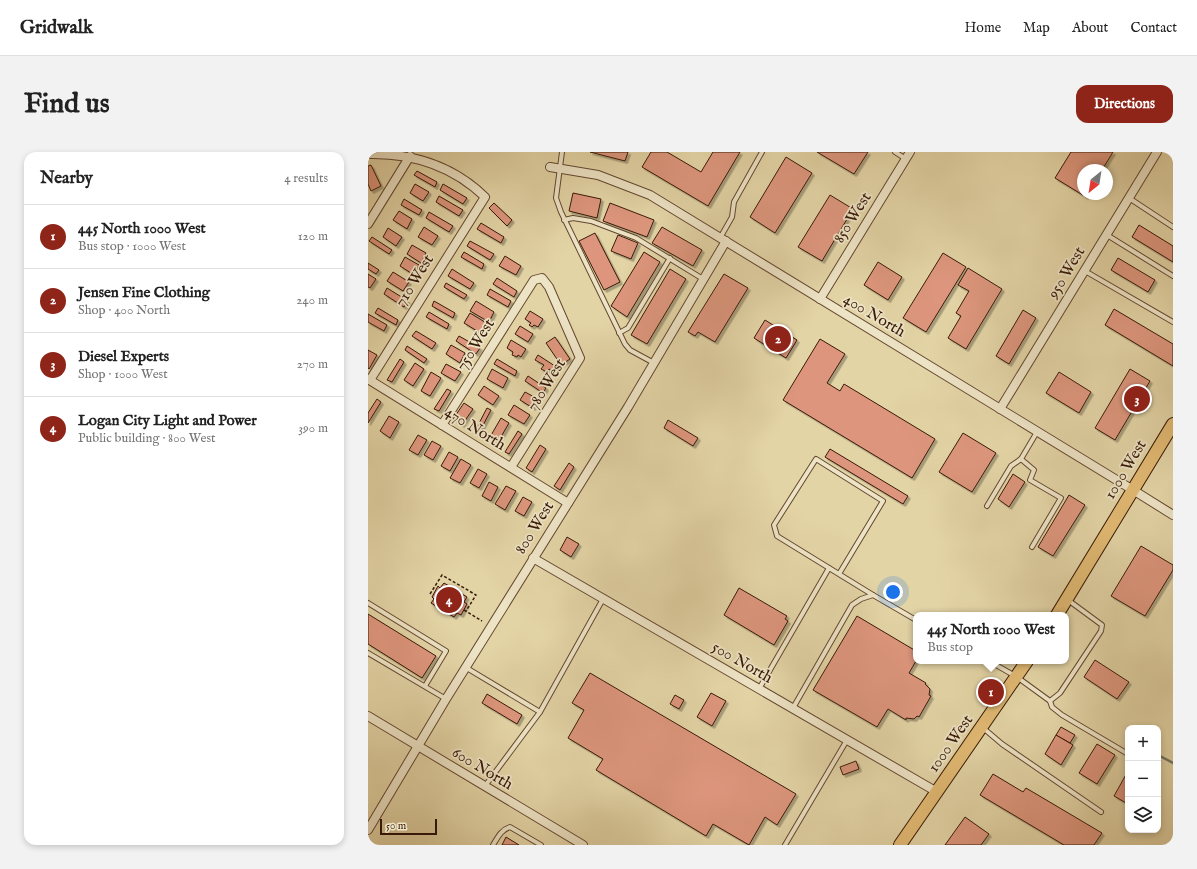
<!DOCTYPE html>
<meta charset="utf-8">
<style>
body{margin:0;font-family:"IM FELL English",serif;background:#f2f2f2;color:#222}
.controls{position:absolute;right:12px;bottom:12px;display:grid;overflow:hidden;border-radius:8px;box-shadow:0 2px 6px #0003}
.controls button{width:36px;height:36px;display:grid;place-items:center;padding:0;border:0;border-bottom:1px solid #e0e0e0;background:#fff;color:#222;font:20px sans-serif}
.compass{position:absolute;left:709px;top:12px;width:36px;height:36px;border-radius:50%;background:#fff;box-shadow:0 2px 6px #0003;rotate:210deg}
.scale{position:absolute;left:12px;bottom:10px;width:57px;box-sizing:border-box;padding-left:4px;border:2px solid #391a08;border-top:0;font-size:11px;line-height:14px;white-space:nowrap;color:#391a08;-webkit-text-stroke:3px #ede3c5;paint-order:stroke}
.you{position:absolute;left:525px;top:440px;width:14px;height:14px;margin:-10px;border:3px solid #fff;border-radius:50%;background:#1a73e8;box-shadow:0 0 0 6px #1a73e833}
.badge{display:grid;place-items:center;width:26px;height:26px;border-radius:50%;background:#8f2418;color:#fff;font-size:13px;font-weight:700}
.pin{position:absolute;translate:-50% -50%;border:2px solid #fff;box-shadow:0 1px 4px #0006}
.popup{position:absolute;left:545px;top:460px;width:156px;height:52px;box-sizing:border-box;display:grid;place-content:center;border-radius:8px;background:#fff;filter:drop-shadow(0 1px 3px #0005);font-size:13px;white-space:nowrap;color:#767676}
.popup b{font-size:15px;color:#222}
.popup::after{content:'';position:absolute;left:50%;top:100%;margin-left:-8px;border:8px solid transparent;border-top-color:#fff}
.list{margin:0;padding:0;list-style:none}
h2{display:flex;justify-content:space-between;align-items:center;height:52px;margin:0;padding:0 16px;font-size:17px}
h2 small{font-size:13px;font-weight:400;color:#767676}
.list li{display:grid;grid-template-columns:26px 1fr auto;gap:12px;align-items:center;box-sizing:border-box;height:64px;padding:0 16px;border-top:1px solid #e0e0e0}
.list b{display:block;font-size:15px;white-space:nowrap}
.list p{margin:0;font-size:13px;white-space:nowrap;color:#767676}
.list em{font-size:13px;font-style:normal;color:#767676}
.icon{flex:none;width:22px;height:22px;fill:none;stroke:currentColor;stroke-width:2;stroke-linecap:round;stroke-linejoin:round}
.map{position:relative;flex:none;width:805px;height:693px;overflow:hidden;border-radius:12px}
header{display:flex;align-items:center;gap:24px;box-sizing:border-box;height:56px;padding:0 20px;background:#fff;border-bottom:1px solid #e0e0e0}
header strong{font-size:19px}
nav{display:flex;gap:22px;margin-inline-start:auto;font-size:14px}
.intro{display:flex;align-items:center;justify-content:space-between;box-sizing:border-box;height:96px;padding:0 24px}
h1{margin:0;font-size:28px}
.button{padding:10px 18px;border-radius:12px;background:#8f2418;color:#fff;font-size:14px;font-weight:700}
main{display:flex;gap:24px;padding:0 24px}
aside{flex:1;background:#fff;border-radius:12px;box-shadow:0 2px 6px #0003}
.map>svg:first-child{display:block}
</style>
<header>
<strong>Gridwalk</strong>
<nav><a>Home</a><a>Map</a><a>About</a><a>Contact</a></nav>
</header>
<div class="intro"><h1>Find us</h1><a class="button">Directions</a></div>
<main>
<aside>
<h2>Nearby<small>4 results</small></h2>
<ul class="list">
<li><span class="badge">1</span><div><b>445 North 1000 West</b><p>Bus stop · 1000 West</p></div><em>120 m</em></li>
<li><span class="badge">2</span><div><b>Jensen Fine Clothing</b><p>Shop · 400 North</p></div><em>240 m</em></li>
<li><span class="badge">3</span><div><b>Diesel Experts</b><p>Shop · 1000 West</p></div><em>270 m</em></li>
<li><span class="badge">4</span><div><b>Logan City Light and Power</b><p>Public building · 800 West</p></div><em>390 m</em></li>
</ul>
</aside>
<div class="map">
<svg width="805" height="693" viewBox="0 0 805 693">
<defs>
<filter id="shadow"><feDropShadow dx="2.5" dy="2.5" stdDeviation="0" flood-color="#0004"/></filter>
</defs>
<rect width="100%" height="100%" fill="#e3d4a6"/>
<filter id="stains"><feTurbulence type="fractalNoise" baseFrequency=".005" numOctaves="4"/><feColorMatrix values="0 0 0 0 .2 0 0 0 0 .09 0 0 0 0 .02 0 0 0 .5 -.17"/></filter>
<radialGradient id="worn" r=".72"><stop offset=".6" stop-color="#630" stop-opacity="0"/><stop offset="1" stop-color="#630" stop-opacity=".3"/></radialGradient>
<g fill="none" stroke-linecap="round" stroke-linejoin="round">
<!-- stream -->
<path stroke="#717966" stroke-width="2.5" d="M790,603L805,611"/>
</g>
<!-- building -->
<g fill="#dd967d" stroke="#391a08" filter="url(#shadow)">
<path d="M222,0H260L257,9Z"/>
<path d="M283,0H299L333,20L345,0H372L340,54L274,15Z"/>
<path d="M449,0H500L486,22Z"/>
<path d="M703,0H745L734,18H715V42H719L718,45L687,26Z"/>
<path d="M418,5L444,21L407,81L382,65Z"/>
<path d="M3,13L13,34L3,39L0,32V14Z"/>
<path d="M49,19L69,30L67,35L46,23Z"/>
<path d="M47,32L61,40L55,49L42,41Z"/>
<path d="M75,32L99,46L95,52L72,38Z"/>
<path d="M205,41L233,47L229,66L201,59Z"/>
<path d="M462,43L485,57L454,109L430,95Z"/>
<path d="M71,44L95,58L91,64L68,50Z"/>
<path d="M36,47L54,58L51,63L33,53Z"/>
<path d="M126,51L144,68L139,74L121,56Z"/>
<path d="M242,51L286,68L279,85L235,69Z"/>
<path d="M31,59L44,67L39,77L25,68Z"/>
<path d="M61,60L85,74L81,80L58,66Z"/>
<path d="M113,71L136,85L133,91L109,77Z"/>
<path d="M771,73L805,94V110L764,85Z"/>
<path d="M56,75L70,84L64,93L50,85Z"/>
<path d="M294,75L334,98L325,114L284,91Z"/>
<path d="M20,76L34,85L28,94L15,85Z"/>
<path d="M227,81L252,130L236,138L211,89Z"/>
<path d="M250,83L270,91L263,107L243,99Z"/>
<path d="M4,85L24,98L21,102L1,89Z"/>
<path d="M102,89L126,102L122,108L99,94Z"/>
<path d="M44,93L58,101L53,111L39,102Z"/>
<path d="M96,100L116,112L114,117L93,105Z"/>
<path d="M276,100L292,110L259,165L243,154Z"/>
<path d="M575,101L598,115L558,180L535,166Z"/>
<path d="M137,104L153,114L148,123L131,114Z"/>
<path d="M37,105L51,113L46,123L32,114Z"/>
<path d="M750,106L787,128L780,140L743,118Z"/>
<path d="M510,110L534,125L520,148L496,133Z"/>
<path d="M0,111L11,118L8,122L0,117Z"/>
<path d="M600,116L634,137L598,197L580,186L593,164L588,161L601,139L590,133Z"/>
<path d="M84,117L106,131L102,137L80,124Z"/>
<path d="M302,117L318,127L279,192L263,183Z"/>
<path d="M25,120L41,130L35,139L19,129Z"/>
<path d="M0,122L8,127L2,136L0,135Z"/>
<path d="M356,122L380,136L347,190L330,180L327,184L320,180Z"/>
<path d="M129,126L149,139L146,145L125,132Z"/>
<path d="M78,131L99,143L96,147L76,135Z"/>
<path d="M19,136L40,149L36,155L16,142Z"/>
<path d="M122,137L143,149L140,155L119,143Z"/>
<path d="M66,149L87,161L85,166L64,154Z"/>
<path d="M108,149L126,160L121,170L102,159Z"/>
<path d="M10,156L30,168L28,173L7,161Z"/>
<path d="M746,157L805,192V214L737,173Z"/>
<path d="M655,158L668,166L641,212L628,204Z"/>
<path d="M162,159L175,167L170,175L166,173L164,175L161,173L163,171L157,167Z"/>
<path d="M61,160L81,172L79,177L58,165Z"/>
<path d="M102,161L120,172L114,182L96,171Z"/>
<path d="M0,162L19,173L16,179L0,170Z"/>
<path d="M397,168L429,188L418,206L386,186Z"/>
<path d="M152,174L165,182L160,190L147,182Z"/>
<path d="M48,179L68,191L64,197L44,184Z"/>
<path d="M91,184L112,196L108,202L88,189Z"/>
<path d="M187,185L202,207L193,213L178,191Z"/>
<path d="M452,187L477,202L459,231L472,239L476,232L567,287L544,326L415,248Z"/>
<path d="M143,188L158,197L153,205L150,203L149,205L144,203L145,200L139,196Z"/>
<path d="M83,193L97,201L92,211L78,202Z"/>
<path d="M39,194L59,207L56,211L37,198Z"/>
<path d="M0,198L9,203L1,217L0,216Z"/>
<path d="M170,203L190,216L187,220L181,217L179,220L173,217L176,213L167,208Z"/>
<path d="M32,207L36,210L24,230L19,228Z"/>
<path d="M129,207L149,219L147,224L126,212Z"/>
<path d="M47,211L56,217L45,234L36,228Z"/>
<path d="M78,212L93,220L87,229L73,221Z"/>
<path d="M124,217L140,226L135,236L119,227Z"/>
<path d="M762,217L782,229L747,288L727,276Z"/>
<path d="M63,220L73,226L62,244L53,239Z"/>
<path d="M691,220L723,240L711,261L678,241Z"/>
<path d="M160,224L178,236L175,241L157,229Z"/>
<path d="M116,234L131,244L125,253L110,243Z"/>
<path d="M79,237L83,239L71,259L66,257Z"/>
<path d="M157,240L170,247L165,256L152,248Z"/>
<path d="M9,247L13,250L0,271V261Z"/>
<path d="M96,251L105,257L94,273L85,267Z"/>
<path d="M146,253L162,263L156,272L140,263Z"/>
<path d="M119,256L123,258L112,279L108,277Z"/>
<path d="M21,264L31,270L22,286L12,279Z"/>
<path d="M133,266L141,271L130,290L122,285Z"/>
<path d="M300,268L330,286L325,294L296,276Z"/>
<path d="M150,279L154,282L141,302L137,300Z"/>
<path d="M595,281L628,301L604,340L571,320Z"/>
<path d="M50,283L59,288L50,303L41,298Z"/>
<path d="M64,289L73,294L65,308L56,303Z"/>
<path d="M172,293L178,297L164,320L158,316Z"/>
<path d="M462,297L540,344L535,352L457,305Z"/>
<path d="M81,300L90,305L82,319L73,314Z"/>
<path d="M93,307L103,313L92,331L82,326Z"/>
<path d="M201,311L206,315L192,338L186,334Z"/>
<path d="M110,317L119,322L111,336L102,331Z"/>
<path d="M645,322L657,330L641,355L630,347Z"/>
<path d="M121,330L130,335L123,349L114,344Z"/>
<path d="M138,334L148,339L137,358L127,352Z"/>
<path d="M701,343L717,353L685,404L670,395Z"/>
<path d="M155,345L164,350L156,364L147,359Z"/>
<path d="M199,385L211,392L203,405L192,398Z"/>
<path d="M773,394L805,413V418L777,464L743,444Z"/>
<path d="M76,431L99,445L96,450L99,452L93,463L89,461L86,465L63,451L66,447L64,445L70,434L72,436Z"/>
<path d="M371,436L419,464L417,467L420,469L406,493L356,463Z"/>
<path d="M0,462L68,504L54,526L0,492Z"/>
<path d="M489,464L548,499V509L541,521L558,531L557,532L562,537L561,543L563,544L551,565L549,564L546,567L538,566V568L520,557L509,575L445,538Z"/>
<path d="M727,508L761,530L749,547L716,525Z"/>
<path d="M222,521L428,642L409,673L397,665L381,693L345,672L338,684L228,618L235,607L200,586L216,558L204,551Z"/>
<path d="M343,541L358,549L344,574L329,565Z"/>
<path d="M119,542L154,563L149,572L114,551Z"/>
<path d="M307,543L316,548L311,557L302,552Z"/>
<path d="M693,575L707,583L702,591L688,583Z"/>
<path d="M688,583L705,593L693,613L677,602Z"/>
<path d="M729,592L747,603L729,632L711,621Z"/>
<path d="M488,609L491,617L475,623L472,615Z"/>
<path d="M760,619V652L746,644Z"/>
<path d="M625,622L655,640L658,636L734,681L726,693H696L612,643Z"/>
<path d="M597,665L621,682L613,693H577Z"/>
<path d="M138,685L151,693H134Z"/>
</g>
<g fill="none" stroke-linecap="round" stroke-linejoin="round">
<defs>
<g id="lane">
<path d="M194,0L188,46L193,60L257,192L262,198L286,211"/>
<path d="M527,0L538,7"/>
<path d="M804,0L805,1"/>
<path d="M761,46L805,75"/>
<path d="M196,68L205,66L223,69L268,86L335,127"/>
<path d="M739,83L805,124"/>
<path d="M352,86L364,65L366,50L394,0"/>
<path d="M717,119L805,170"/>
<path d="M251,181L260,176L302,106"/>
<path d="M619,354L643,314L653,307"/>
<path d="M664,395L693,346L662,328L666,318L653,307L669,280"/>
<path d="M471,422L515,349L448,307L406,373L409,384L505,443"/>
<path d="M0,451L78,499L57,534"/>
<path d="M0,501L78,547"/>
<path d="M621,509L649,525L682,549L684,555L694,563L760,602"/>
<path d="M97,515L172,560"/>
<path d="M391,537L461,416"/>
<path d="M682,549L692,541L733,479L734,473L700,448"/>
<path d="M425,556L484,453L493,447L505,443L548,468"/>
<path d="M614,575L634,592L733,660"/>
<path d="M117,634L172,560L235,447"/>
<path d="M125,693C130,685 133,678 142,675L173,693"/>
<path d="M417,693L479,588"/>
</g>
<g id="street">
<path d="M0,2C44,1 85,14 117,45L2,228"/>
<path d="M182,15L230,23L282,43L765,338L805,363"/>
<path d="M0,72L42,4"/>
<path d="M452,147L542,0"/>
<path d="M0,227L200,351"/>
<path d="M632,257L789,0"/>
<path d="M74,273L166,128L174,126L181,135L212,206L143,315"/>
<path d="M165,406L569,640"/>
<path d="M0,564L215,693"/>
<path d="M0,678L78,547L260,255L358,89"/>
</g>
<g id="primary">
<path d="M689,463L805,272"/>
<path d="M532,693L659,509"/>
</g>
</defs>
<!-- lane casing -->
<use href="#lane" stroke="#644830" stroke-width="6"/>
<!-- street casing -->
<use href="#street" stroke="#644830" stroke-width="10"/>
<!-- primary casing -->
<use href="#primary" stroke="#391a08" stroke-width="14"/>
<!-- path -->
<g stroke="#391a08" stroke-width="1.5" stroke-dasharray="3 2" stroke-linecap="butt">
<path d="M62,442L74,423L108,443L98,459"/>
<path d="M96,458L114,469"/>
</g>
<!-- lane -->
<use href="#lane" stroke="#ede3c5" stroke-width="4"/>
<!-- street -->
<use href="#street" stroke="#ede3c5" stroke-width="8"/>
<!-- primary -->
<use href="#primary" stroke="#e2ba73" stroke-width="12"/>
</g>
<g text-anchor="middle" dominant-baseline="central" stroke-width="3.5" stroke-linejoin="round" paint-order="stroke">
<!-- street labels -->
<g font-size="16" fill="#391a08" stroke="#ede3c5">
<text transform="translate(485 66) rotate(-58)">850 West</text>
<text transform="translate(699 121) rotate(-59)">950 West</text>
<text transform="translate(47 129) rotate(-58)">710 West</text>
<text transform="translate(506 164) rotate(31)">400 North</text>
<text transform="translate(108 193) rotate(-58)">750 West</text>
<text transform="translate(179 233) rotate(-58)">780 West</text>
<text transform="translate(107 277) rotate(32)">470 North</text>
<text transform="translate(758 318) rotate(-59)">1000 West</text>
<text transform="translate(167 376) rotate(-58)">800 West</text>
<text transform="translate(374 511) rotate(30)">500 North</text>
<text transform="translate(583 592) rotate(-55)">1000 West</text>
<text transform="translate(114 617) rotate(31)">600 North</text>
</g>
</g>
<rect width="100%" height="100%" filter="url(#stains)"/>
<rect width="100%" height="100%" fill="url(#worn)"/>
</svg>
<div class="controls">
<button>+</button>
<button>−</button>
<button><svg class="icon" aria-label="layers" viewBox="0 0 24 24"><path d="M12 4l9 5-9 5-9-5zM3 14l9 5 9-5"/></svg></button>
</div>
<svg class="compass" viewBox="-18 -18 36 36"><path d="M0-13l5 13h-10z" fill="#e53935"/><path d="M0 13l5-13h-10z" fill="#767676"/></svg>
<div class="scale">50 m</div>
<div class="you"></div>
<div class="pin badge" style="left:623px;top:540px">1</div>
<div class="popup"><b>445 North 1000 West</b>Bus stop</div>
<div class="pin badge" style="left:410px;top:187px">2</div>
<div class="pin badge" style="left:769px;top:247px">3</div>
<div class="pin badge" style="left:81px;top:448px">4</div>
</div>
</main>
